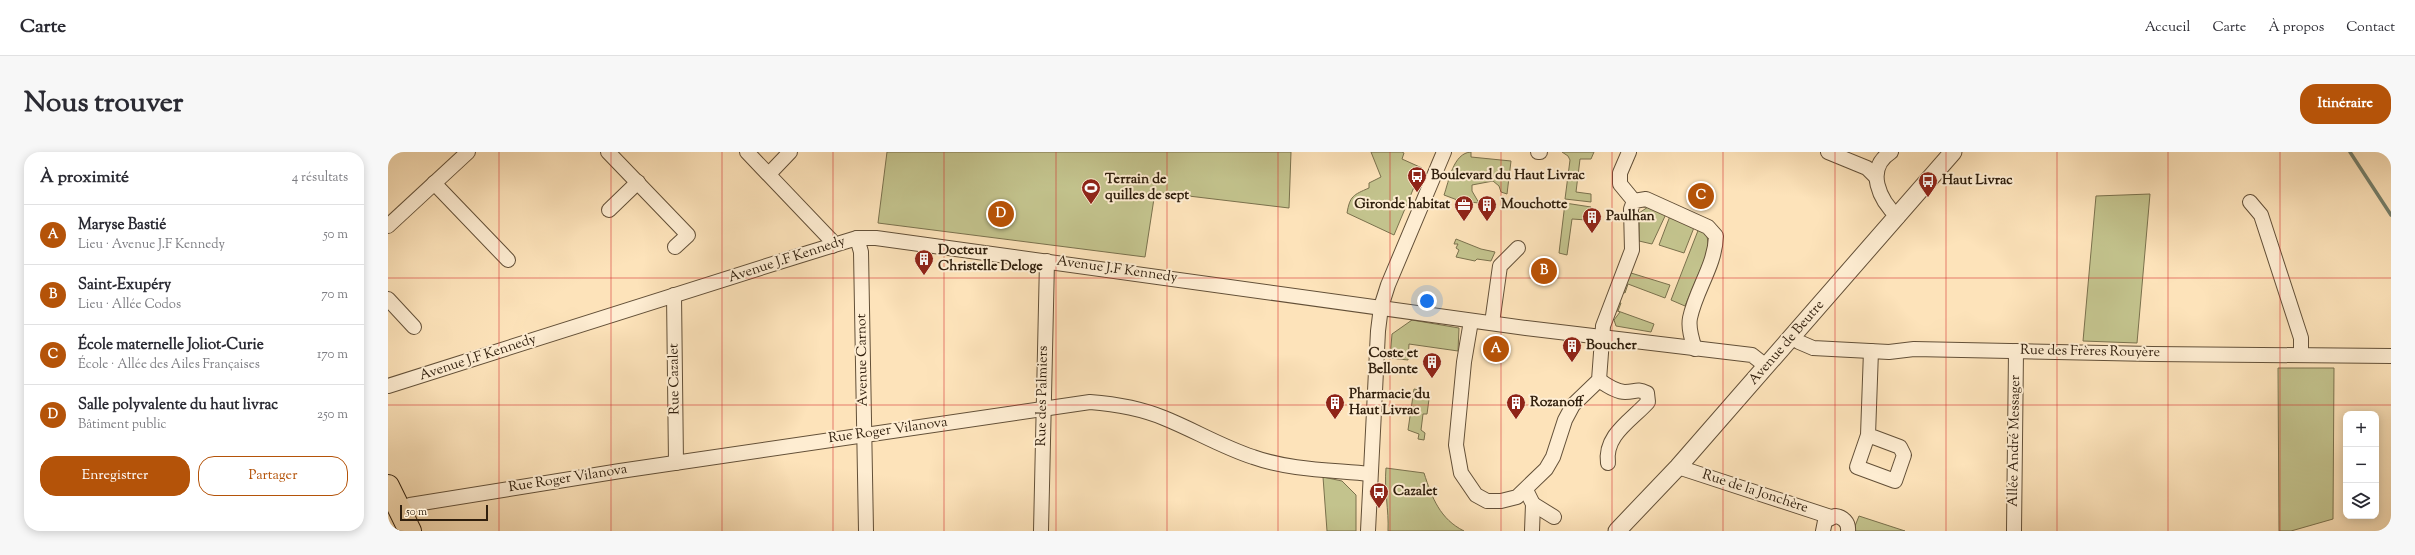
<!DOCTYPE html>
<html lang="fr">
<meta charset="utf-8">
<style>
body{margin:0;font-family:"Sorts Mill Goudy",serif;background:#f7f7f7;color:#2b2b33}
.controls{position:absolute;right:12px;bottom:12px;display:grid;overflow:hidden;border-radius:8px;box-shadow:0 2px 10px #0003}
.controls button{width:36px;height:36px;display:grid;place-items:center;padding:0;border:0;border-bottom:1px solid #e1e1e2;background:#fff;color:#2b2b33;font:20px sans-serif}
.scale{position:absolute;left:12px;bottom:10px;width:88px;box-sizing:border-box;padding-left:4px;border:2px solid #301f0d;border-top:0;font-size:11px;line-height:14px;white-space:nowrap;color:#301f0d;-webkit-text-stroke:3px #feedd2;paint-order:stroke}
.you{position:absolute;left:1039px;top:149px;width:14px;height:14px;margin:-10px;border:3px solid #fff;border-radius:50%;background:#1a73e8;box-shadow:0 0 0 6px #1a73e833}
.badge{display:grid;place-items:center;width:26px;height:26px;border-radius:50%;background:#b45309;color:#fff;font-size:13px;font-weight:700}
.pin{position:absolute;translate:-50% -50%;border:2px solid #fff;box-shadow:0 1px 4px #0006}
.list{margin:0;padding:0;list-style:none}
h2{display:flex;justify-content:space-between;align-items:center;height:52px;margin:0;padding:0 16px;font-size:17px}
h2 small{font-size:13px;font-weight:400;color:#7c7c81}
.list li{display:grid;grid-template-columns:26px 1fr auto;gap:12px;align-items:center;box-sizing:border-box;height:60px;padding:0 16px;border-top:1px solid #e1e1e2}
.list b{display:block;font-size:15px;white-space:nowrap}
.list p{margin:0;font-size:13px;white-space:nowrap;color:#7c7c81}
.list em{font-size:13px;font-style:normal;color:#7c7c81}
.actions{display:flex;gap:8px;padding:12px 16px}
.actions a{flex:1;padding:9px 0;border:1px solid #b45309;border-radius:16px;text-align:center;font-size:14px;color:#b45309}
.actions .main{background:#b45309;color:#fff}
.icon{flex:none;width:22px;height:22px;fill:none;stroke:currentColor;stroke-width:2;stroke-linecap:round;stroke-linejoin:round}
.map{position:relative;flex:none;width:2003px;height:379px;overflow:hidden;border-radius:16px}
header{display:flex;align-items:center;gap:24px;box-sizing:border-box;height:56px;padding:0 20px;background:#fff;border-bottom:1px solid #e1e1e2}
header strong{font-size:19px}
nav{display:flex;gap:22px;margin-inline-start:auto;font-size:14px}
.intro{display:flex;align-items:center;justify-content:space-between;box-sizing:border-box;height:96px;padding:0 24px}
h1{margin:0;font-size:28px}
.button{padding:10px 18px;border-radius:16px;background:#b45309;color:#fff;font-size:14px;font-weight:700}
main{display:flex;gap:24px;padding:0 24px}
aside{flex:1;background:#fff;border-radius:16px;box-shadow:0 2px 10px #0003}
.map>svg:first-child{display:block}
</style>
<header>
<strong>Carte</strong>
<nav><a>Accueil</a><a>Carte</a><a>À propos</a><a>Contact</a></nav>
</header>
<div class="intro"><h1>Nous trouver</h1><a class="button">Itinéraire</a></div>
<main>
<aside>
<h2>À proximité<small>4 résultats</small></h2>
<ul class="list">
<li><span class="badge">A</span><div><b>Maryse Bastié</b><p>Lieu · Avenue J.F Kennedy</p></div><em>50 m</em></li>
<li><span class="badge">B</span><div><b>Saint-Exupéry</b><p>Lieu · Allée Codos</p></div><em>70 m</em></li>
<li><span class="badge">C</span><div><b>École maternelle Joliot-Curie</b><p>École · Allée des Ailes Françaises</p></div><em>170 m</em></li>
<li><span class="badge">D</span><div><b>Salle polyvalente du haut livrac</b><p>Bâtiment public</p></div><em>250 m</em></li>
</ul>
<div class="actions"><a class="main">Enregistrer</a><a>Partager</a></div>
</aside>
<div class="map">
<svg width="2003" height="379" viewBox="0 0 2003 379">
<rect width="100%" height="100%" fill="#fde3ba"/>
<filter id="stains"><feTurbulence type="fractalNoise" baseFrequency=".005" numOctaves="4"/><feColorMatrix values="0 0 0 0 .2 0 0 0 0 .09 0 0 0 0 .02 0 0 0 .5 -.17"/></filter>
<radialGradient id="worn" r=".72"><stop offset=".6" stop-color="#630" stop-opacity="0"/><stop offset="1" stop-color="#630" stop-opacity=".3"/></radialGradient>
<!-- green -->
<g fill="#c3c38d" stroke="#7a714d">
<path d="M499,0H903L901,56L767,40L757,105L490,71Z"/>
<path d="M983,0H1014L1016,1L1014,7L1034,16L1006,83L959,61C962,44 965,43 981,36V31L993,25Z"/>
<path d="M1083,0V5L1123,9L1119,42L1113,40L1111,34L1105,29L1084,33V39L1091,51L1072,49L1056,43C1061,29 1065,1 1083,0Z"/>
<path d="M1174,0H1206L1203,7H1192L1188,40L1203,42V50L1177,47L1182,8L1180,4Z"/>
<path d="M1762,42L1749,191L1695,189L1708,44Z"/>
<path d="M1177,51L1203,55L1199,68L1184,67L1179,103L1171,101Z"/>
<path d="M1260,55L1278,62L1264,92L1251,89V61Z"/>
<path d="M1282,64L1307,73L1296,101L1271,93Z"/>
<path d="M1311,76L1319,84L1321,97L1297,154L1283,148Z"/>
<path d="M1068,87L1093,97L1107,100L1103,109L1089,107L1087,109L1068,105L1071,98L1068,96L1070,92H1066Z"/>
<path d="M1243,121L1282,133L1277,146L1240,132L1237,141L1235,140Z"/>
<path d="M1230,150L1233,151L1230,159L1266,172L1263,180L1228,174L1226,168L1232,160L1227,158Z"/>
<path d="M1024,168L1071,176L1070,199L1021,192L1020,208L1002,206L1004,182Z"/>
<path d="M1890,216H1946L1945,367L1903,379H1891Z"/>
<path d="M1026,237L1042,240L1039,262H1035L1033,278L1037,281L1036,288L1030,287L1031,282L1020,278Z"/>
<path d="M998,316L1036,321C1044,346 1052,367 1076,379H1000C1001,358 996,338 998,316Z"/>
<path d="M935,325L954,329L968,343V379H939Z"/>
<path d="M1471,364L1517,379H1465Z"/>
</g>
<g fill="none" stroke-linecap="round" stroke-linejoin="round">
<!-- stream -->
<path stroke="#747f6b" stroke-width="3.5" d="M1962,0L2003,63"/>
<defs>
<g id="minor">
<path d="M220,0L300,83L287,95"/>
<path d="M359,0L443,88L444,94"/>
<path d="M1150,0H1152"/>
<path d="M1241,0L1232,21V32L1246,49"/>
<path d="M1440,0L1479,16L1488,25"/>
<path d="M1503,0C1476,17 1492,49 1510,65"/>
<path d="M381,22L402,0"/>
<path d="M46,31L120,108"/>
<path d="M1862,50L1873,63L1913,186V202"/>
<path d="M221,58L250,30"/>
<path d="M0,74L80,0"/>
<path d="M469,86L473,100L478,379"/>
<path d="M286,143L288,311"/>
<path d="M0,147L26,175"/>
<path d="M1083,169L1076,210L1068,293L1073,321L1088,343L1099,349H1113L1129,345L1158,317L1165,305L1177,268L1185,253L1211,228L1215,174L1244,98L1243,57L1246,49L1258,47L1320,75L1328,84C1327,114 1308,137 1302,166C1300,176 1304,188 1307,197"/>
<path d="M1104,171L1112,114L1130,96"/>
<path d="M1405,184L1411,190L1425,196L1501,200L1526,197L1764,202L2003,204"/>
<path d="M1211,228C1218,233 1229,240 1237,240C1248,240 1248,236 1259,241L1260,250C1244,268 1216,283 1220,311"/>
<path d="M0,234L407,105L469,86H488L1138,176L1364,203L1378,214"/>
<path d="M1480,283L1512,295L1516,303L1507,329L1469,315L1480,283L1483,199"/>
<path d="M1290,315L1443,365"/>
<path d="M1138,338L1145,352L1144,379"/>
<path d="M1145,352L1166,365"/>
<path d="M11,357L22,353L232,319L702,250C728,252 752,256 776,266C806,278 834,295 865,305C901,318 943,318 982,322"/>
<path d="M653,379L659,109"/>
<path d="M980,379L990,179L993,155L1000,133L1056,0"/>
<path d="M1435,379L1437,369L1447,364C1455,365 1461,370 1460,379"/>
<path d="M1626,379L1628,199"/>
</g>
<path id="tertiary" d="M1229,379L1290,315L1565,0"/>
<path id="primary" d="M0,334L22,379"/>
</defs>
<!-- minor casing -->
<use href="#minor" stroke="#635038" stroke-width="16"/>
<!-- tertiary casing -->
<use href="#tertiary" stroke="#635038" stroke-width="19"/>
<!-- primary casing -->
<use href="#primary" stroke="#301f0d" stroke-width="24"/>
<!-- minor -->
<use href="#minor" stroke="#feedd2" stroke-width="14"/>
<!-- tertiary -->
<use href="#tertiary" stroke="#feedd2" stroke-width="17"/>
<!-- primary -->
<use href="#primary" stroke="#fde3ba" stroke-width="22"/>
</g>
<!-- grid -->
<path fill="none" stroke="#d62828" stroke-width="1" stroke-opacity="0.55" d="M111,0V379M223,0V379M334,0V379M445,0V379M556,0V379M668,0V379M779,0V379M890,0V379M1002,0V379M1113,0V379M1224,0V379M1335,0V379M1447,0V379M1558,0V379M1669,0V379M1780,0V379M1892,0V379M0,126H2003M0,253H2003"/>
<!-- icons -->
<defs>
<symbol id="bus-pin" viewBox="-11 -11 22 30"><path d="M0 17L-7.5 6A9.5 9.5 0 1 1 7.5 6Z" fill="#8f2418" stroke="#feedd2"/><path d="M-5-6H5V4H4V6H2V4H-2V6H-4V4H-5ZM-3.5-4V0h7V-4ZM-3.5 1.2v1.5H-2V1.2ZM2 1.2v1.5H3.5V1.2Z" fill="#fff"/></symbol>
<symbol id="stadium-pin" viewBox="-11 -11 22 30"><path d="M0 17L-7.5 6A9.5 9.5 0 1 1 7.5 6Z" fill="#8f2418" stroke="#feedd2"/><path d="M0-5a6.5 5 0 1 0 0 10a6.5 5 0 1 0 0-10ZM-3.5-1.8h7v3.6h-7Z" fill="#fff"/></symbol>
<symbol id="office-pin" viewBox="-11 -11 22 30"><path d="M0 17L-7.5 6A9.5 9.5 0 1 1 7.5 6Z" fill="#8f2418" stroke="#feedd2"/><path d="M-6-3h4V-5.5h4V-3h4V5H-6ZM-1-4.5V-3h2v-1.5ZM-6 0V1H6V0Z" fill="#fff"/></symbol>
<symbol id="building-pin" viewBox="-11 -11 22 30"><path d="M0 17L-7.5 6A9.5 9.5 0 1 1 7.5 6Z" fill="#8f2418" stroke="#feedd2"/><path d="M-4-6H4V6H1V3H-1V6H-4ZM-2.5-4.3h1.7v1.8h-1.7ZM.8-4.3h1.7v1.8H.8ZM-2.5-1h1.7V.8h-1.7ZM.8-1h1.7V.8H.8Z" fill="#fff"/></symbol>
</defs>
<g fill-rule="evenodd">
<use href="#bus-pin" x="1018" y="13" width="22" height="30"/>
<use href="#bus-pin" x="1529" y="18" width="22" height="30"/>
<use href="#stadium-pin" x="692" y="25" width="22" height="30"/>
<use href="#office-pin" x="1065" y="42" width="22" height="30"/>
<use href="#building-pin" x="1088" y="42" width="22" height="30"/>
<use href="#building-pin" x="1193" y="54" width="22" height="30"/>
<use href="#building-pin" x="525" y="96" width="22" height="30"/>
<use href="#building-pin" x="1173" y="183" width="22" height="30"/>
<use href="#building-pin" x="1033" y="199" width="22" height="30"/>
<use href="#building-pin" x="936" y="240" width="22" height="30"/>
<use href="#building-pin" x="1117" y="240" width="22" height="30"/>
<use href="#bus-pin" x="980" y="329" width="22" height="30"/>
</g>
<g text-anchor="middle" dominant-baseline="central" stroke-width="4" stroke-linejoin="round" paint-order="stroke">
<!-- poi labels -->
<g font-size="14" font-weight="bold" fill="#301f0d" stroke="#feedd2" text-anchor="start">
<text x="1043" y="24">Boulevard du Haut Livrac</text>
<text x="717" y="28">Terrain de<tspan x="717" dy="16">quilles de sept</tspan></text>
<text x="1554" y="29">Haut Livrac</text>
<text x="1062" y="53" text-anchor="end">Gironde habitat</text>
<text x="1113" y="53">Mouchotte</text>
<text x="1218" y="65">Paulhan</text>
<text x="550" y="99">Docteur<tspan x="550" dy="16">Christelle Deloge</tspan></text>
<text x="1198" y="194">Boucher</text>
<text x="1030" y="202" text-anchor="end">Coste et<tspan x="1030" dy="16">Bellonte</tspan></text>
<text x="961" y="243">Pharmacie du<tspan x="961" dy="16">Haut Livrac</tspan></text>
<text x="1142" y="251">Rozanoff</text>
<text x="1005" y="340">Cazalet</text>
</g>
<!-- street labels -->
<g font-size="14" fill="#301f0d" stroke="#feedd2">
<text transform="translate(399 108) rotate(-18)">Avenue J.F Kennedy</text>
<text transform="translate(729 118) rotate(8)">Avenue J.F Kennedy</text>
<text transform="translate(1399 191) rotate(-49)">Avenue de Beutre</text>
<text transform="translate(1702 200) rotate(1)">Rue des Frères Rouyère</text>
<text transform="translate(90 206) rotate(-18)">Avenue J.F Kennedy</text>
<text transform="translate(475 208) rotate(-91)">Avenue Carnot</text>
<text transform="translate(287 227) rotate(-91)">Rue Cazalet</text>
<text transform="translate(655 244) rotate(-89)">Rue des Palmiers</text>
<text transform="translate(500 279) rotate(-8)">Rue Roger Vilanova</text>
<text transform="translate(1627 289) rotate(-89)">Allée André Messager</text>
<text transform="translate(180 327) rotate(-9)">Rue Roger Vilanova</text>
<text transform="translate(1367 340) rotate(18)">Rue de la Jonchère</text>
</g>
</g>
<rect width="100%" height="100%" filter="url(#stains)"/>
<rect width="100%" height="100%" fill="url(#worn)"/>
</svg>
<div class="controls">
<button>+</button>
<button>−</button>
<button><svg class="icon" aria-label="layers" viewBox="0 0 24 24"><path d="M12 4l9 5-9 5-9-5zM3 14l9 5 9-5"/></svg></button>
</div>
<div class="scale">50 m</div>
<div class="you"></div>
<div class="pin badge" style="left:1108px;top:197px">A</div>
<div class="pin badge" style="left:1156px;top:119px">B</div>
<div class="pin badge" style="left:1313px;top:44px">C</div>
<div class="pin badge" style="left:613px;top:62px">D</div>
</div>
</main>
